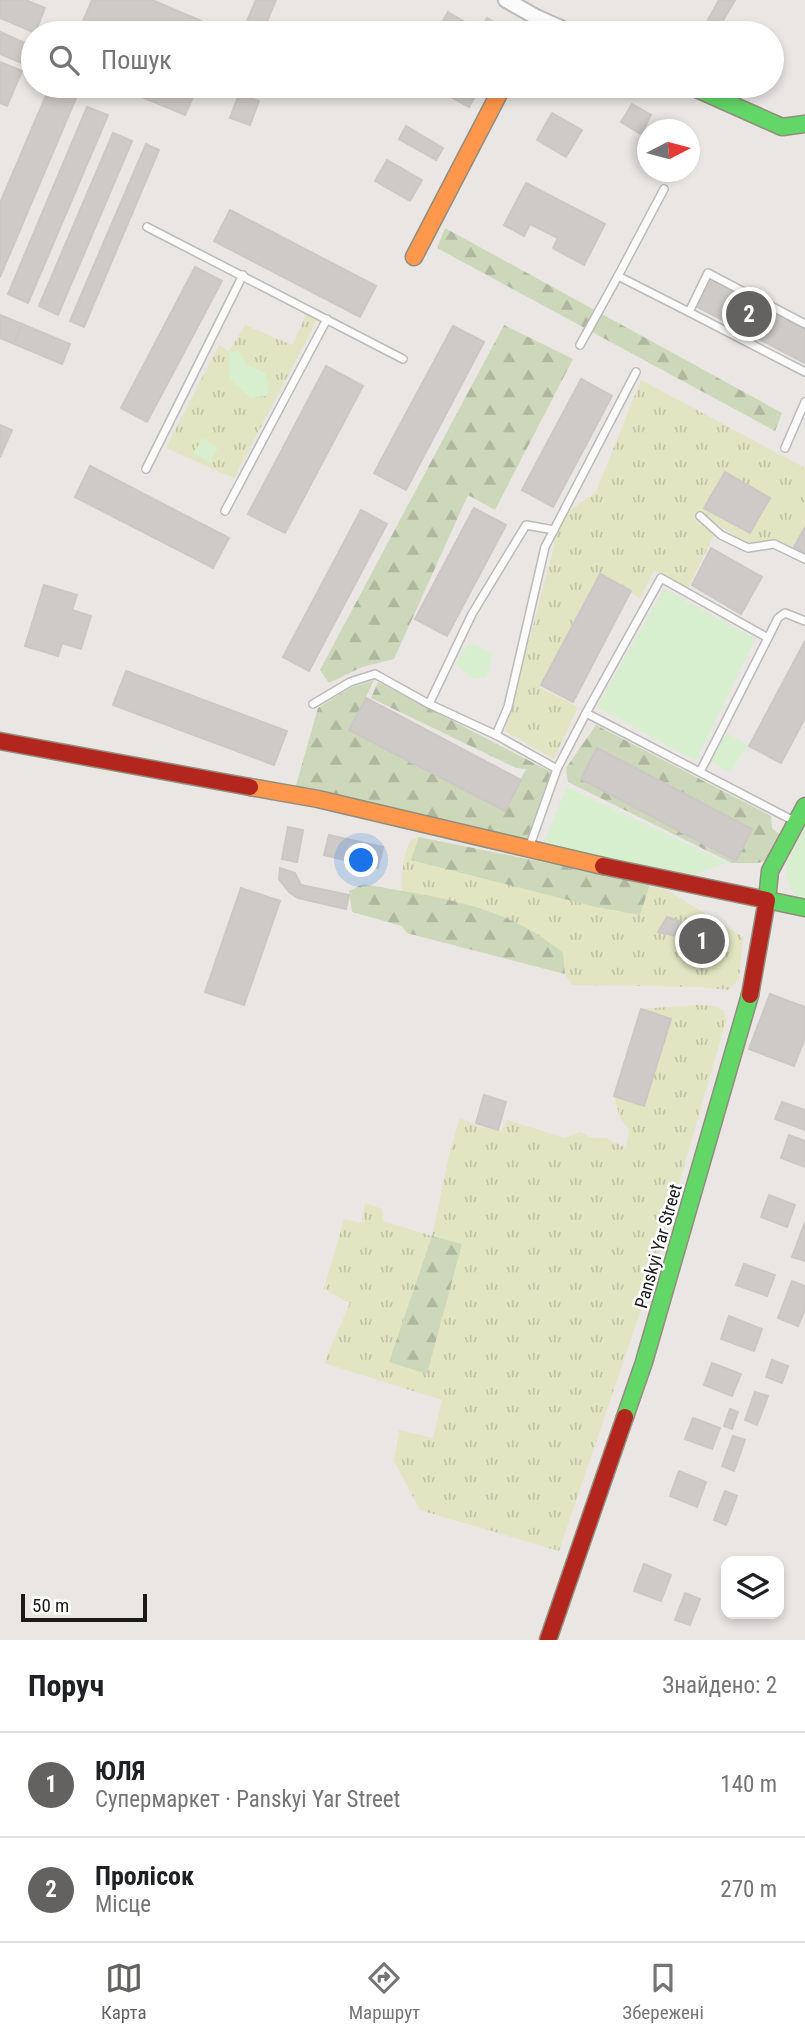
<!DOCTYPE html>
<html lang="uk">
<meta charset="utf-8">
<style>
body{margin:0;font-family:"Roboto Condensed",sans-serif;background:#f2f2f2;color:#202124}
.controls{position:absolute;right:21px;bottom:21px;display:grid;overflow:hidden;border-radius:14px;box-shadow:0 4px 10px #0003}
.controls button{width:63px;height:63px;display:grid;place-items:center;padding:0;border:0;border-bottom:2px solid #e0e0e0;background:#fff;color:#202124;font:35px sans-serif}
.compass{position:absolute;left:637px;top:119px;width:63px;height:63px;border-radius:50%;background:#fff;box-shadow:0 4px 10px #0003;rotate:84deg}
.scale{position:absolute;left:21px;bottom:18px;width:126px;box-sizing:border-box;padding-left:7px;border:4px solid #1b1b1b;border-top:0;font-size:19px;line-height:24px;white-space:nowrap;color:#1b1b1b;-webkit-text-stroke:5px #fff;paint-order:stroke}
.you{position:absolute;left:362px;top:861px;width:24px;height:24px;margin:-18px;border:5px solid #fff;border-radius:50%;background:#1a73e8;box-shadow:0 0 0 10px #1a73e833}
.badge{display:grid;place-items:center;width:46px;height:46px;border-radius:50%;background:#636261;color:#fff;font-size:23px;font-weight:700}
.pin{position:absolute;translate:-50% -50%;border:4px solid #fff;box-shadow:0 2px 7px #0006}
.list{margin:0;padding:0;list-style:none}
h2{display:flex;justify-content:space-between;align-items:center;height:91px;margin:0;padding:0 28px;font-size:30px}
h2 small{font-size:23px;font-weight:400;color:#757577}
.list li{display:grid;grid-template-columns:46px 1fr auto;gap:21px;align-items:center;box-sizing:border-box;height:105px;padding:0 28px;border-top:2px solid #e0e0e0}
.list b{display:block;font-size:26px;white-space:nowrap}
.list p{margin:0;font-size:23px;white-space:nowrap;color:#757577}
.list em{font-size:23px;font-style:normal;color:#757577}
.icon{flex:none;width:38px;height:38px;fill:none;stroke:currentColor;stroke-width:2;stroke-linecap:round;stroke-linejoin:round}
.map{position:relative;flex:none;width:805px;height:1640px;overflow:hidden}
.search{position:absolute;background:#fff;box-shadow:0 4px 10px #0003;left:21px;right:21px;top:21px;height:77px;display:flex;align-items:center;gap:18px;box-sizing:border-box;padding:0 24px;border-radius:38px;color:#757577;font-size:26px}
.sheet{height:301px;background:#fff}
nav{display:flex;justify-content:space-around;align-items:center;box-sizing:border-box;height:98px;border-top:2px solid #e0e0e0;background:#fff;font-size:19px;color:#757577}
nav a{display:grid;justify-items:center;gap:4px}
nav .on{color:#636261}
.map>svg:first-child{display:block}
</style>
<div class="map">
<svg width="805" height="1640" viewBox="0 0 805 1640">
<defs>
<pattern id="grass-tufts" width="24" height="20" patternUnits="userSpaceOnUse" patternTransform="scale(1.75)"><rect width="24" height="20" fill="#e1e5c2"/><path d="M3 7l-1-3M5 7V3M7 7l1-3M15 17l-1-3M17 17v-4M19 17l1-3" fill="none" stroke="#c0c4a6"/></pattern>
<pattern id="forest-firs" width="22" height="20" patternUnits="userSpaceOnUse" patternTransform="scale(1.75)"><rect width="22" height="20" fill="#cdd7ba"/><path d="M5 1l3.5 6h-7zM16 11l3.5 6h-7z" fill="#afb89f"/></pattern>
</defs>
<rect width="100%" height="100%" fill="#e9e6e4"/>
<!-- grass -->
<g fill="url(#grass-tufts)">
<path d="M308,311L319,316L234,478L166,448L219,345L229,351L245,325L292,345Z"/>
<path d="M641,380L805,468V527L794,547L771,541L748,544L705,516L716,531L688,588L654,570L640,598L600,574L539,687L578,707L554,759L505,731L554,547L559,518L596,492Z"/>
<path d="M419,837L667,890L743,937L739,979L729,990L700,987L572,985L565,974L407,933C403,901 396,869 411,840Z"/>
<path d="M696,1005L715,1006L724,1011L726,1021L652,1277L559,1551L420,1510L394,1461L399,1430L433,1438L442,1400L324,1363L350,1303L324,1289L344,1219L362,1223L365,1203L382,1209L383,1221L432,1236L450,1151L460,1118L479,1127L502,1131L507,1120L565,1138L581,1132L591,1138H606L626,1148L629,1130L620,1118L614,1096L644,1105L671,1019L641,1009Z"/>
</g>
<!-- forest -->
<g fill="url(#forest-firs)">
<path d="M445,228L782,413L775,431L437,248Z"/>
<path d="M504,325L573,359L495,510L468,495L394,659L362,667L329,683L320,670Z"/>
<path d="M374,680L350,730L504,811L526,769L516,768L371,698L378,682L551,772L526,843L295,789L318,708L350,688Z"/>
<path d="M596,725L771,816L772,828L781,836C766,869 764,862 732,863L568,782L566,768Z"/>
<path d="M419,837L650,884L640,915L596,907L411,860Z"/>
<path d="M363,884C438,898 503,903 563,953L565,974L407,933L402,926L352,912L349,891Z"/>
<path d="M432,1236L462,1244L427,1374L389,1362Z"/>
</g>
<!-- park -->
<g fill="#d8efcf">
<path d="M239,351L246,364L265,373L270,388L266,396L251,398L229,378V352Z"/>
<path d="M202,438L218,448L210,463L194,453Z"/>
<path d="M664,589L755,639L696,761L597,707Z"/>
<path d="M471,643L493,654L486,677L474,679L457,666L456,660Z"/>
<path d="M721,730L748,745L730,772L706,759Z"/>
<path d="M567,787L727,863L688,877L542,846Z"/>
<path d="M805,828V898L797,897C776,869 790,855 805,828Z"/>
</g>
<!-- building -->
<g fill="#cecac8" stroke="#ccc7c5" stroke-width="2">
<path d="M0,0H26L45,8L35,33L0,18Z"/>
<path d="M92,0H152L218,28L216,33H149L125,23L120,33H78Z"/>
<path d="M256,0H276L262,33H242Z"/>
<path d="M719,0H735L717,31L705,25Z"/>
<path d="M448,12L465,22L458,33H436Z"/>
<path d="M487,18L511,32L510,33H479Z"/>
<path d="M0,32L32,46L24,64L0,54Z"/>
<path d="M0,62L22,71L7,106L0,103Z"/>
<path d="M50,86H67L79,91L0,277V203Z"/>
<path d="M116,86H198L185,115Z"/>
<path d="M411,86H433L427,95Z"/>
<path d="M448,86H476L480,88L469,107L444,93Z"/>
<path d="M239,94L259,101L250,125L230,118Z"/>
<path d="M632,104L651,115L641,134L621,122Z"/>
<path d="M87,107L108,115L28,303L8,294Z"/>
<path d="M552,113L582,130L566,157L537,140Z"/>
<path d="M406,126L443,148L436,160L399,139Z"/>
<path d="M113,133L132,141L58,315L39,306Z"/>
<path d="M146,144L159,150L84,327L70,321Z"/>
<path d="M387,160L422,180L410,201L375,181Z"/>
<path d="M526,183L605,224L584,265L553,248L558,238L530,224L524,236L504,225Z"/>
<path d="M230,210L376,286L360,317L214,241Z"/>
<path d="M195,267L222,281L147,422L121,408Z"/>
<path d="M708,273L805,324V363L692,304Z"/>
<path d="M0,315L22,324L14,344L0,338Z"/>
<path d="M22,324L70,344L62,364L14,344Z"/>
<path d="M453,326L484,342L406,490L374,473Z"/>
<path d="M326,366L363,386L285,533L248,514Z"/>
<path d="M581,379L612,396L553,507L522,490Z"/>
<path d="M0,425L12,430L0,457Z"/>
<path d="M90,466L229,538L213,568L75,497Z"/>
<path d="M725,472L770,498L750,533L704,508Z"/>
<path d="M474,508L506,525L447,636L415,619Z"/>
<path d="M361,510L387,524L309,671L283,657Z"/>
<path d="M805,527V553L794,547Z"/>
<path d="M711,548L762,577L741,614L692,585Z"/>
<path d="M600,574L631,591L573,702L541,685Z"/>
<path d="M44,585L77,595L72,610L91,616L81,649L62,643L58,656L25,646Z"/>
<path d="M805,641V718L781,763L749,746Z"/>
<path d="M126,671L287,731L274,765L113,705Z"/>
<path d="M366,698L521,780L505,811L349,730Z"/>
<path d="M597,748L752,829L736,861L581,779Z"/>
<path d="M288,827L303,830L297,862L282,859Z"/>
<path d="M329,835L383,847L378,868L324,855Z"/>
<path d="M280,868L295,873L301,885L349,895L346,909L298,898L289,892L279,879Z"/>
<path d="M241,888L280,901L244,1005L205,992Z"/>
<path d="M667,917L726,937L719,959L679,945L681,937L658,932Z"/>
<path d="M770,994L805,1007V1038L794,1066L749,1049Z"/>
<path d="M641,1009L671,1019L644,1106L614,1096Z"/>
<path d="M484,1095L506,1102L498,1130L476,1123Z"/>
<path d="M782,1102L805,1110V1130L775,1119Z"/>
<path d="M789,1135L805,1141V1167L781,1158Z"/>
<path d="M769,1195L795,1205L787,1227L761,1217Z"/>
<path d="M805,1222V1261L792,1257Z"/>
<path d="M744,1264L775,1275L767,1296L736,1285Z"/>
<path d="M792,1281L805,1286V1309L798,1326L778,1318Z"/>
<path d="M729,1316L762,1329L754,1351L721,1339Z"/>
<path d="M772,1360L788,1366L782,1383L766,1377Z"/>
<path d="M712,1363L741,1374L732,1396L704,1385Z"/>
<path d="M755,1392L768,1396L757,1425L745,1420Z"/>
<path d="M730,1409L738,1412L732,1429L724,1426Z"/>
<path d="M693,1418L720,1428L712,1449L685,1439Z"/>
<path d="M733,1436L745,1440L734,1471L722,1466Z"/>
<path d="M679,1471L706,1482L697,1507L670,1496Z"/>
<path d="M725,1491L737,1496L726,1525L714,1520Z"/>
<path d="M644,1564L671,1575L661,1601L634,1591Z"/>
<path d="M685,1593L700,1599L690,1625L675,1620Z"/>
</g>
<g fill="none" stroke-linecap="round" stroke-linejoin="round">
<defs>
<g id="lane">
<path d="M147,227L403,359"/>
<path d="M618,276L664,189"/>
<path d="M689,312L805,372"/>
<path d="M580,345L618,276L689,312L708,273L805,324"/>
<path d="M785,448L805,402"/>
<path d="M146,469L243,275"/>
<path d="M225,511L327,319"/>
<path d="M700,516L721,535L748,548L774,544L805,559"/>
<path d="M768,638L778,618L785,613L805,621"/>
<path d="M313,704L350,682L375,674L429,704"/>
<path d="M496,735L429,704L472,614L526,525L554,530"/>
<path d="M557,769L586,713"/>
<path d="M700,772L768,638L661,578L586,713L796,822"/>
<path d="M529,848L557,769L496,735L508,707L545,547L636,372"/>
</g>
<g id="street">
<path d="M506,0L538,18"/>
<path d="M530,33L538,18L572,33"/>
</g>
<g id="fast">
<path d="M690,86L782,127L805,124"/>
<path d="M805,806L770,871L767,900L805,908"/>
<path d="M625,1417L644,1362L750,995"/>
</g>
<g id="slow">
<path d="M414,257L503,86"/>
<path d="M250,787L318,799L603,866"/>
</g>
<g id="jam">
<path d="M0,741L250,787"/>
<path d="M603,866L767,900L750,995"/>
<path d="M548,1640L625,1417"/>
</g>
</defs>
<!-- lane casing -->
<use href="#lane" stroke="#bcbbba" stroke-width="10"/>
<!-- street casing -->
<use href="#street" stroke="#bcbbba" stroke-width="18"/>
<!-- fast casing -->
<use href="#fast" stroke="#928d7d" stroke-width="19"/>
<!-- slow casing -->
<use href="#slow" stroke="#928d7d" stroke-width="19"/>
<!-- jam casing -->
<use href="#jam" stroke="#928d7d" stroke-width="19"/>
<!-- lane -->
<use href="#lane" stroke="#fcfbfb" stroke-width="7"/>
<!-- street -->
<use href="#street" stroke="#fcfbfb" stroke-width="14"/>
<!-- fast -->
<use href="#fast" stroke="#63d668" stroke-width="16"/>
<!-- slow -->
<use href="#slow" stroke="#ff974d" stroke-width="16"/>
<!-- jam -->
<use href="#jam" stroke="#b3261e" stroke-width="16"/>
</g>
<g text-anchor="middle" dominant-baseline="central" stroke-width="5" stroke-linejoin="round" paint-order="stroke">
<!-- street labels -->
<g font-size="18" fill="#1b1b1b" stroke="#fff">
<text transform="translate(658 1246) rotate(-74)">Panskyi Yar Street</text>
</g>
</g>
</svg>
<div class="controls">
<button><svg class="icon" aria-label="layers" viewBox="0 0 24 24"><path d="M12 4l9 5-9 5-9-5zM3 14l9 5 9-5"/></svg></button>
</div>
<svg class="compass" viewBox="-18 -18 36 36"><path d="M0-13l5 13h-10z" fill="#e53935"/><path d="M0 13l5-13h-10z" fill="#757577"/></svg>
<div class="scale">50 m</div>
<div class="you"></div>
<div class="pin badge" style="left:702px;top:941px">1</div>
<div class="pin badge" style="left:749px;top:314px">2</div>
<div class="search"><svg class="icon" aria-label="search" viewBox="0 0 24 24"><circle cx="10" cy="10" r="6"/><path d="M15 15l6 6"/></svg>Пошук</div>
</div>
<section class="sheet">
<h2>Поруч<small>Знайдено: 2</small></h2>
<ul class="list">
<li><span class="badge">1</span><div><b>ЮЛЯ</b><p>Супермаркет · Panskyi Yar Street</p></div><em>140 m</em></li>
<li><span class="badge">2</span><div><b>Пролісок</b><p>Місце</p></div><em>270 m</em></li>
</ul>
</section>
<nav>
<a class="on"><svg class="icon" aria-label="map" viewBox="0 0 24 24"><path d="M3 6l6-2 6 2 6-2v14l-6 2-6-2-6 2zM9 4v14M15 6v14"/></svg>Карта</a>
<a><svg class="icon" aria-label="directions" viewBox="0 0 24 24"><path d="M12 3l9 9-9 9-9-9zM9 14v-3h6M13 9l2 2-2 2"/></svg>Маршрут</a>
<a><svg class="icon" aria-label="saved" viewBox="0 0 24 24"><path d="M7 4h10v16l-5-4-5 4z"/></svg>Збережені</a>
</nav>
